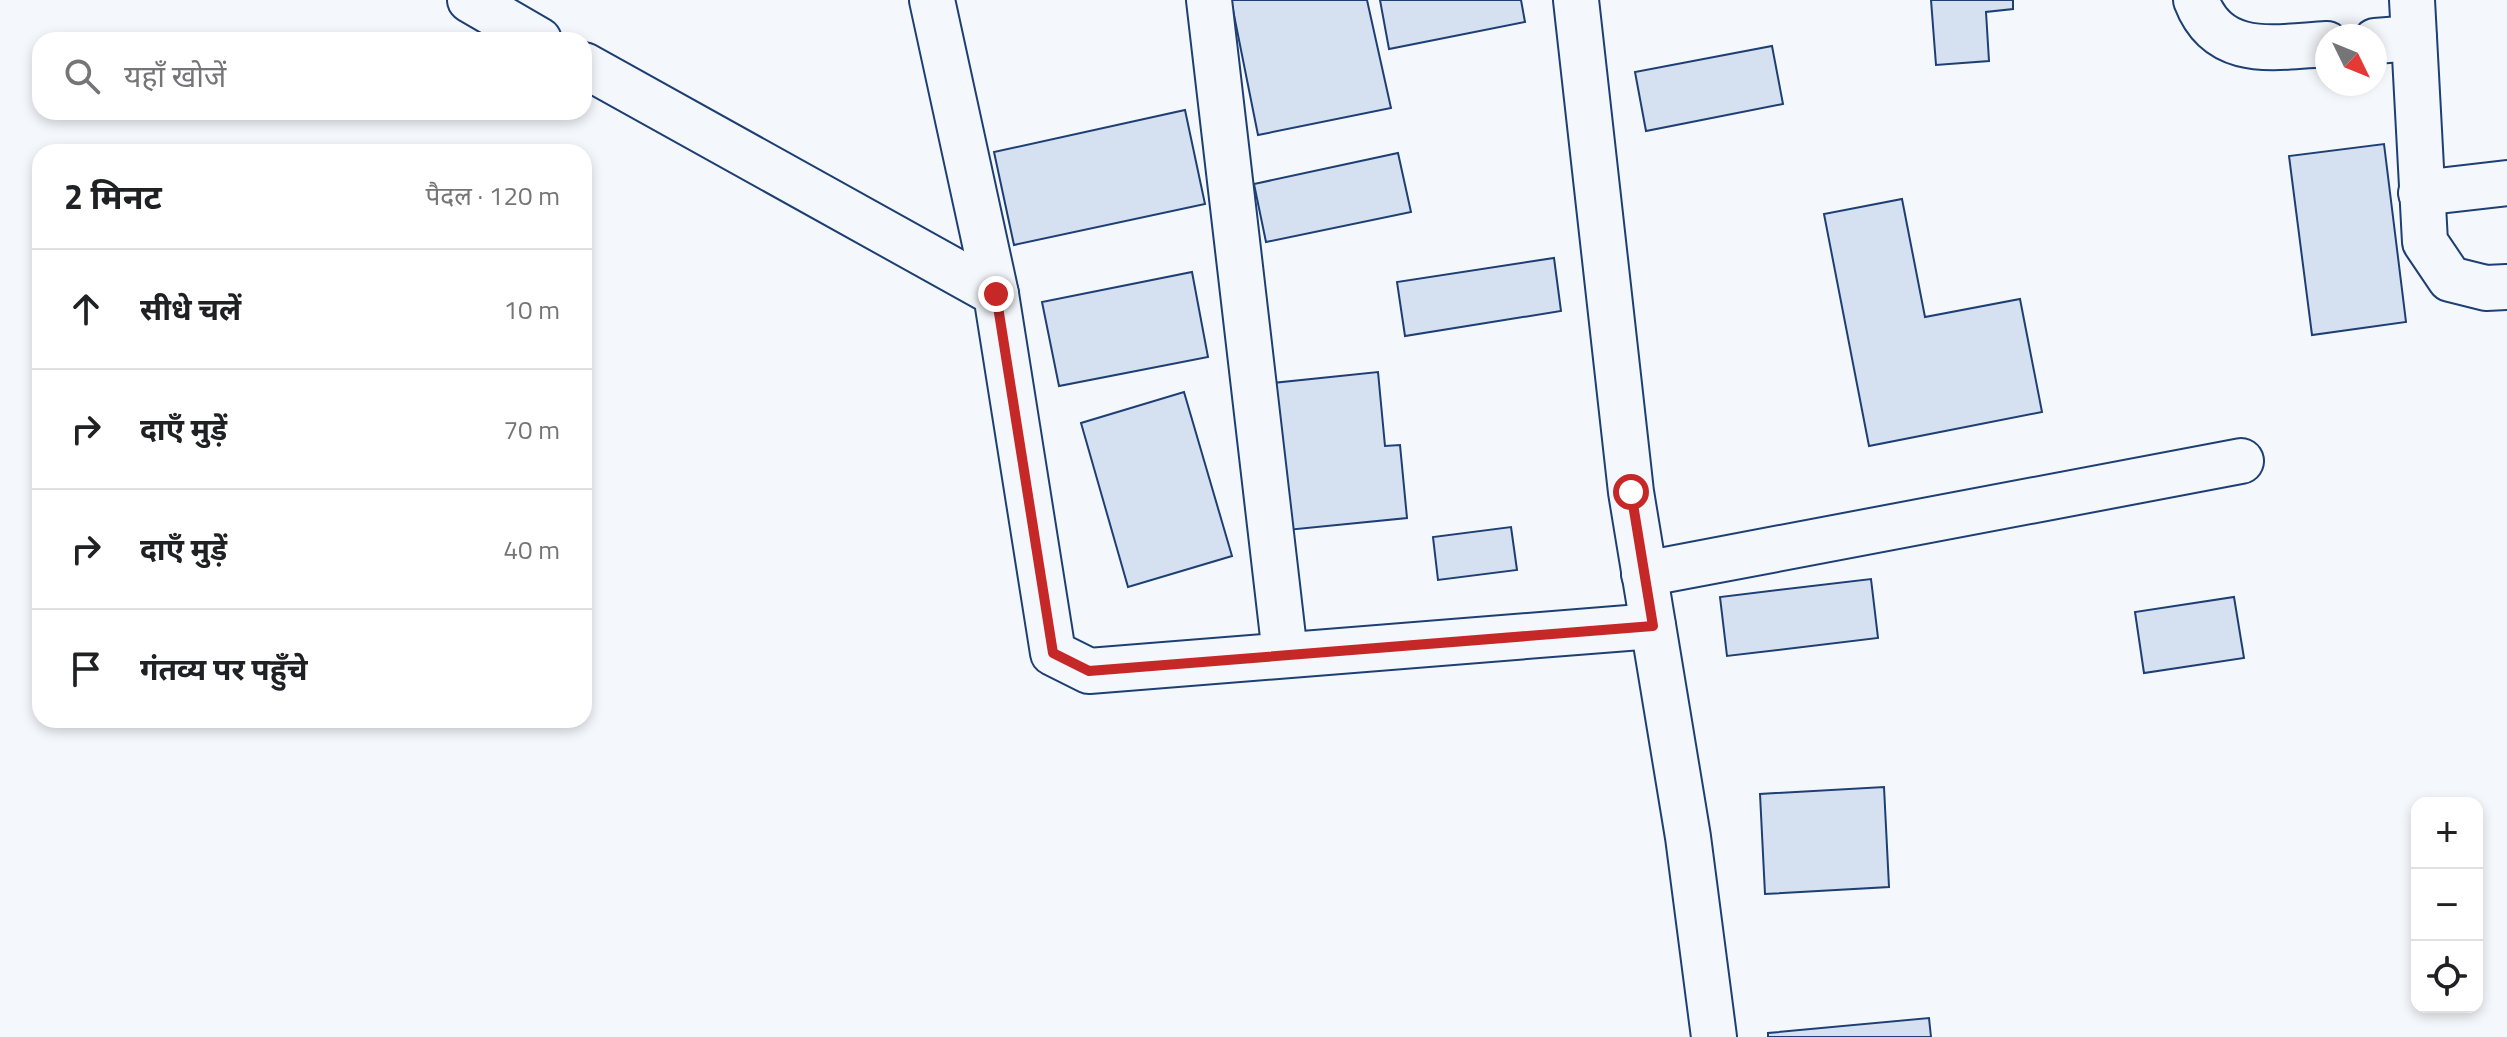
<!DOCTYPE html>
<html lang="hi">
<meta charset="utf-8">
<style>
body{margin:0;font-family:"Titillium Web","Noto Sans Devanagari",sans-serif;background:#f2f2f2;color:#202124}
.controls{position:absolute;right:24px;bottom:24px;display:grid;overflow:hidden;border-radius:16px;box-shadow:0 4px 12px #0003}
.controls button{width:72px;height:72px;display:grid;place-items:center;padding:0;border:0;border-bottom:2px solid #e0e0e0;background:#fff;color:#202124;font:40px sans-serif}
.compass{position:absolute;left:2315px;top:24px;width:72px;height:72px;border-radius:50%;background:#fff;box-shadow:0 4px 12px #0003;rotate:133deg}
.stop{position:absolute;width:24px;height:24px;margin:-18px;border:6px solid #c62828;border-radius:50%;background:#fff}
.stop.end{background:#c62828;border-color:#fff;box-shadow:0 2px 8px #0008}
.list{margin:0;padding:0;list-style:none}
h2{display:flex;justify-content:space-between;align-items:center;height:104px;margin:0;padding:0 32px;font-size:34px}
h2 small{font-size:26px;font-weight:400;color:#757577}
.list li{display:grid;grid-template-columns:52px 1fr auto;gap:24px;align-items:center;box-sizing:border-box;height:120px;padding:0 32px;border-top:2px solid #e0e0e0}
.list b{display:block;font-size:30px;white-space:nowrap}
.list em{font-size:26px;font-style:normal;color:#757577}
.icon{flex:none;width:44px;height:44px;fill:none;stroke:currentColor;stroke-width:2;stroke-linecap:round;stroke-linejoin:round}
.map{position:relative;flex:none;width:2507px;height:1037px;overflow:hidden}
.search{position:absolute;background:#fff;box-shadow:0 4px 12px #0003;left:32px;top:32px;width:560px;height:88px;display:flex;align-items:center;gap:20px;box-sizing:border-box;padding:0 28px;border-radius:24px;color:#757577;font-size:30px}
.panel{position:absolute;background:#fff;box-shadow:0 4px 12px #0003;left:32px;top:144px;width:560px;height:584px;border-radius:24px}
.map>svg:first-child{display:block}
</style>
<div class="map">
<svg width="2507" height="1037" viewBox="0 0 2507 1037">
<rect width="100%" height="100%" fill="#f4f7fb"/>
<!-- building -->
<g fill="#d5e0f0" stroke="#1d3f73" stroke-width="2">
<path d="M1231,0H1367L1391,108L1258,135Z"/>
<path d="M1380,0H1521L1525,22L1389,49Z"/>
<path d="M1931,0H2013V9L1986,12L1989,61L1936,65Z"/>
<path d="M1772,46L1783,104L1646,131L1635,72Z"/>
<path d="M1185,110L1205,204L1014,245L994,152Z"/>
<path d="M2384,144L2406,322L2312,335L2289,156Z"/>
<path d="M1398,153L1411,212L1266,242L1254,184Z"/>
<path d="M1902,199L1925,317L2020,299L2042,412L1869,446L1824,214Z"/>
<path d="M1554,258L1561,311L1405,336L1397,282Z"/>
<path d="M1192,272L1208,357L1059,386L1042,302Z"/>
<path d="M1378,372L1385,446L1400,445L1407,518L1287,530L1273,383Z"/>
<path d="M1184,392L1232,556L1128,587L1081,423Z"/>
<path d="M1511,527L1517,570L1438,580L1433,537Z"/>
<path d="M1871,579L1878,638L1727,656L1720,597Z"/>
<path d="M2234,597L2244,658L2144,673L2135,612Z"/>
<path d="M1884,787L1889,887L1765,894L1760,794Z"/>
<path d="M1929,1018L1931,1037H1768V1033Z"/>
</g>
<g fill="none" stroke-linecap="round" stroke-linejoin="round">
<defs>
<g id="street">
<path d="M470,0L539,40"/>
<path d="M932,0L996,294"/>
<path d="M1209,0L1285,654"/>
<path d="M1576,0L1631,492L1688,837L1714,1037"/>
<path d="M2196,0C2219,60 2274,47 2327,44"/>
<path d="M2412,0L2425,242L2450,279L2486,288L2507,287"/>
<path d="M2375,41L2414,38"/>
<path d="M584,65L996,294L1053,653L1089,671L1653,626"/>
<path d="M2421,193L2507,183"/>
<path d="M1644,574L2241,461"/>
</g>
</defs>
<!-- street casing -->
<use href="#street" stroke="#1d3f73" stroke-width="48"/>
<!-- street -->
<use href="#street" stroke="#f4f7fb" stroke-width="44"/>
</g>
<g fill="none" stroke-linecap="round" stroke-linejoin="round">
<!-- route -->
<path stroke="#c62828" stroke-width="10" d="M996,294L1053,653L1089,671L1653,626L1631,492"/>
</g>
</svg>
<div class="controls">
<button>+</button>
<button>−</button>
<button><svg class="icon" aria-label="locate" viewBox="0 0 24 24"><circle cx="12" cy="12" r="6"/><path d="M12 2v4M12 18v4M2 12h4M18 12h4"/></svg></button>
</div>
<svg class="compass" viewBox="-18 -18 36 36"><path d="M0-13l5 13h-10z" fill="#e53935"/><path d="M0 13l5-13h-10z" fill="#757577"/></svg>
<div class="stop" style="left:1631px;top:492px"></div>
<div class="stop end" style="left:996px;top:294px"></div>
<div class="search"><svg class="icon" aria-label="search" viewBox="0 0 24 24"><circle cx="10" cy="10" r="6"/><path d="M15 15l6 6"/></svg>यहाँ खोजें</div>
<section class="panel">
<h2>2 मिनट<small>पैदल · 120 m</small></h2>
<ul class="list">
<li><svg class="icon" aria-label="ahead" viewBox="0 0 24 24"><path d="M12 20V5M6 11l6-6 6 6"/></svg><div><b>सीधे चलें</b></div><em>10 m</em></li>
<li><svg class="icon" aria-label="right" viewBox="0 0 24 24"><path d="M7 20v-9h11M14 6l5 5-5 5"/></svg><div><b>दाएँ मुड़ें</b></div><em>70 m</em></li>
<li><svg class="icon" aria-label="right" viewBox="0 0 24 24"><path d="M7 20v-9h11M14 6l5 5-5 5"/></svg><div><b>दाएँ मुड़ें</b></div><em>40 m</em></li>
<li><svg class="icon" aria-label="arrive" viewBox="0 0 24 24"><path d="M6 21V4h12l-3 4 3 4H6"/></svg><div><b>गंतव्य पर पहुँचे</b></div></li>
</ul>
</section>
</div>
